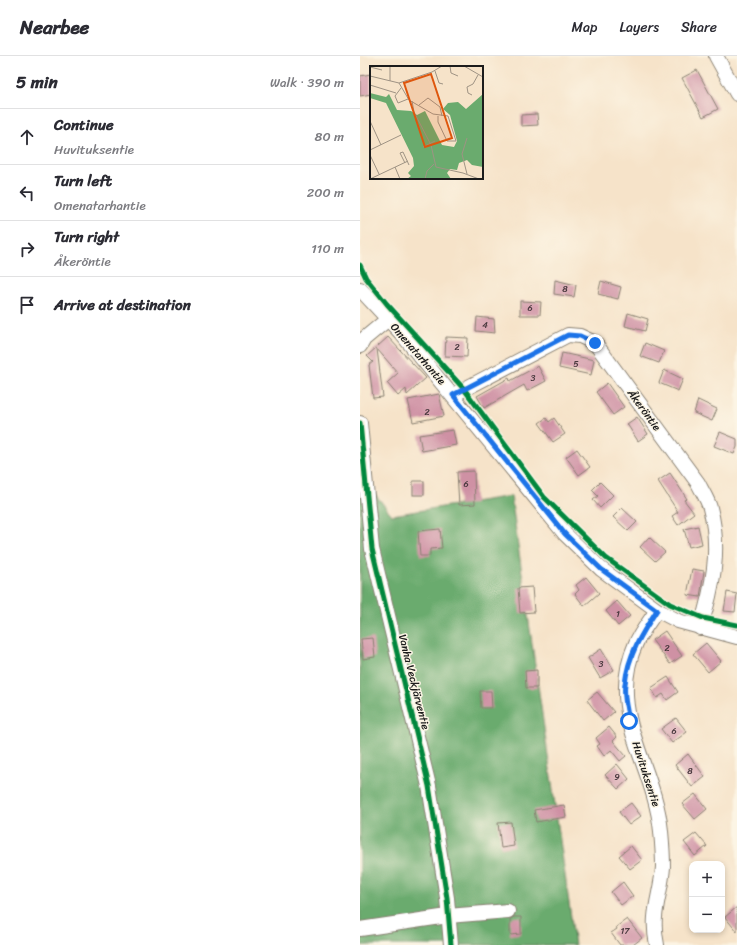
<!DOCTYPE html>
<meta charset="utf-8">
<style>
body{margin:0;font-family:Sriracha,sans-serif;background:#f7f7f7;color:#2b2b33}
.controls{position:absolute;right:12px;bottom:12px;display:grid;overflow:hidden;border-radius:8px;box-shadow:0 2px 6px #0003}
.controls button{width:36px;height:36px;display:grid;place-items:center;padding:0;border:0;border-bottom:1px solid #e1e1e2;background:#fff;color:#2b2b33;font:20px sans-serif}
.stop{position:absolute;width:12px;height:12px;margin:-9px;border:3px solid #1a73e8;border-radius:50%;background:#fff}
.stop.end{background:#1a73e8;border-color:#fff;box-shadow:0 1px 4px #0008}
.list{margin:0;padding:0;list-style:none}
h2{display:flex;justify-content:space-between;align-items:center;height:52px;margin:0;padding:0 16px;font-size:17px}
h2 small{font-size:13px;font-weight:400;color:#7c7c81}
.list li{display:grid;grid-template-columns:26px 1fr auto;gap:12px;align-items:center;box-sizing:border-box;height:56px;padding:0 16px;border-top:1px solid #e1e1e2}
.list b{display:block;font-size:15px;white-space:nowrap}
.list p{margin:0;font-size:13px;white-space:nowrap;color:#7c7c81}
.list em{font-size:13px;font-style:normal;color:#7c7c81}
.icon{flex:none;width:22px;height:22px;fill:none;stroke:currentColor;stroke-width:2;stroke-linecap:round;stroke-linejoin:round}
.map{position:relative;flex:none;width:377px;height:889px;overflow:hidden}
header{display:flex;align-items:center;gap:24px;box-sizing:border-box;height:56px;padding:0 20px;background:#fff;border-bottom:1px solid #e1e1e2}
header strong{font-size:19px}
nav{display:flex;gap:22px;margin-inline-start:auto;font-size:14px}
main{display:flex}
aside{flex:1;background:#fff}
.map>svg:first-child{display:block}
</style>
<header>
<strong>Nearbee</strong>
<nav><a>Map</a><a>Layers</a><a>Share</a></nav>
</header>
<main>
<aside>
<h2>5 min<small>Walk · 390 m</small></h2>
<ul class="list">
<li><svg class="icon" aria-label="ahead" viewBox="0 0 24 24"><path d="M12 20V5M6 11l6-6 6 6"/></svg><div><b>Continue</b><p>Huvituksentie</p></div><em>80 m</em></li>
<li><svg class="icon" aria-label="left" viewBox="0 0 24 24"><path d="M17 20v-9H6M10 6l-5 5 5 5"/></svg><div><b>Turn left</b><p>Omenatarhantie</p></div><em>200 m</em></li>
<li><svg class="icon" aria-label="right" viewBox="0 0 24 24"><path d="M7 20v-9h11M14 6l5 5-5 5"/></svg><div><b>Turn right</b><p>Åkeröntie</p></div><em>110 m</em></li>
<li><svg class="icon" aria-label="arrive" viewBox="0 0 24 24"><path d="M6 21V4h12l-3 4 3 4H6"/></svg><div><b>Arrive at destination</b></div></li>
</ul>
</aside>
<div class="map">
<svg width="377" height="889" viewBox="0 0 377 889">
<rect width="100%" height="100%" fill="#fcf5e5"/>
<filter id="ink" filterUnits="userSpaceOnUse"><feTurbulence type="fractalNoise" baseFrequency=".025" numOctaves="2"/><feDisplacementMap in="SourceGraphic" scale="8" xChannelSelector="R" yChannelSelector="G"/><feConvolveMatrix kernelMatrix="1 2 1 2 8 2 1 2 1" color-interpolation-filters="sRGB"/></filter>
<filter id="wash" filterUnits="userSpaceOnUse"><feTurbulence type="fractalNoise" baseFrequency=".012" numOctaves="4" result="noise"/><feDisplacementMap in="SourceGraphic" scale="16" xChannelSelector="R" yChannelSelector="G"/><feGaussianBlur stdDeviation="0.9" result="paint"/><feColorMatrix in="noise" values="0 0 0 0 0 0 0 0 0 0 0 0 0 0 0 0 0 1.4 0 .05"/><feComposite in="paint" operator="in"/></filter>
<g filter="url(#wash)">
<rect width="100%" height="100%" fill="#f6e3c9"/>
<!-- forest -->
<path fill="#6aab6e" stroke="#436445" d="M0,420L32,459L151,440L215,889H0Z"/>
<g id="blocks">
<!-- building -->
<g fill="#cf91a4">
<path d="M337,14L358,53L343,61L322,22Z"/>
<path d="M11,18V38L0,40V20Z"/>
<path d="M177,58L178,69L161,70V59Z"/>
<path d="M195,224L216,229L214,241L194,238Z"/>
<path d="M241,225L261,231L258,243L238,238Z"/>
<path d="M160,245L181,246L180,259H160Z"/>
<path d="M268,257L288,263L285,275L265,270Z"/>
<path d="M117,261L134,263L135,277L116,275Z"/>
<path d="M28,281L66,322L47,339L46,333L38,340L27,327L38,317L17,293L23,341L13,342L9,309L13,306L7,300Z"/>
<path d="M86,281L108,282L107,301L85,300Z"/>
<path d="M285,287L304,295L299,307L280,300Z"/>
<path d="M202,297L234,304L231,319L199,312Z"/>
<path d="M178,310L186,325L167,335L164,329L124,352L117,340L149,322L150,325Z"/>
<path d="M304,314L323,323L318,335L299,327Z"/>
<path d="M247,327L264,351L253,359L236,336Z"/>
<path d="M79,338L84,360L53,366L48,344Z"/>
<path d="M338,344L357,353L352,365L334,357Z"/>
<path d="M277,361L288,378L278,385L267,368Z"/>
<path d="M186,362L189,366L194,362L205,378L193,386L179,367Z"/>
<path d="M93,374L96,389L62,395L59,379Z"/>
<path d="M360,376L377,383V391L374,398L354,390Z"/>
<path d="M217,393L230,411L219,419L206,401Z"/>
<path d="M114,415L115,448L99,449L97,416Z"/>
<path d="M310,417L327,443L324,444L334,457L318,469L312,460L318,456L298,425Z"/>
<rect x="53" y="425" width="11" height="14"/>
<path d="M240,426L253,439L240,452L233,444L238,440L232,434Z"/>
<path d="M262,452L277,466L268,475L253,461Z"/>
<path d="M338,470L342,488L329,491L324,473Z"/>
<path d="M80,473L82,492L70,493V500H60L58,475Z"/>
<path d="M289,481L305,496L295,505L280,491Z"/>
<path d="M332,513L344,515L340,541L327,539Z"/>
<path d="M226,521L239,537L224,550L215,538L219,534L216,529Z"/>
<path d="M172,531L174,556L160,557L158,532Z"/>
<path d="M367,536L377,538L375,556L364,555Z"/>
<path d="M257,545L270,560L258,570L246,555Z"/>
<path d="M305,575L322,600L310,608L292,584Z"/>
<path d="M13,582L15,601L3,603L1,583Z"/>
<path d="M346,587L361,605L348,616L333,598Z"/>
<path d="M241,593L254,614L240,622L228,602Z"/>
<path d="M177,614V632H166L165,615Z"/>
<path d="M308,621L318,636L307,644L303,638L297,642L291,632Z"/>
<path d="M120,635H131L132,652H121Z"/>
<path d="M237,636L254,656L243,665L227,644Z"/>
<path d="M316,662L327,676L312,687L301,673Z"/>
<path d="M249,671L257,681L253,685L266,700L260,705L251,694L244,700L237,690L240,688L236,682Z"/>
<path d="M328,698L345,721L332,731L315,709Z"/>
<path d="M257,708L269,723L258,733L245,719Z"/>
<path d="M335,738L347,753L335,763L322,748Z"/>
<path d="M271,747L281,760L269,769L259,756Z"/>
<path d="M204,749L206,761L176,766L174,754Z"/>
<path d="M151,766L154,790L141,792L138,767Z"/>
<path d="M336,777L347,790L335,800L324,786Z"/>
<path d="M271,790L282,804L270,813L259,800Z"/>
<path d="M263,826L273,840L261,849L251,836Z"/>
<path d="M377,851V876L365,861Z"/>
<path d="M154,861H161V878L150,879V863Z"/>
<path d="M267,863L282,882L273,889H260L251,877L257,873L256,871Z"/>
</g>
</g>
</g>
<g filter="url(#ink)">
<use href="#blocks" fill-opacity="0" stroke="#898072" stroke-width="1"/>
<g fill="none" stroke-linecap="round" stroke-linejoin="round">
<defs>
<g id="minor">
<path d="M356,0L377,38"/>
<path d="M0,233L41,277L205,478L241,513L297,554L318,565L377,581"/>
<path d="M0,290L4,283L28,263"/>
<path d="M93,339L208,279L220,280L235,287L338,427C342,435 348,444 350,452C361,493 353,532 340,572"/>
<path d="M0,367L12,493L69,730L87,842L91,889"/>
<path d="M0,873L88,860L148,855"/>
<path d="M297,889C290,857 301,840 303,811C303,799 302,786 301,775C294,707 245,656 276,587C281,576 290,565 297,554"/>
</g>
</defs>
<!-- minor casing -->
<use href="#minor" stroke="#898072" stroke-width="16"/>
<!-- minor -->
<use href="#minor" stroke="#fff" stroke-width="14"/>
<defs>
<g id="cycleway">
<path d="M0,209L6,222L27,248L104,333L184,441L246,502L310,548L343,562L377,569"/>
<path d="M0,367L12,493L69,730L87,842L91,889"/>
</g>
</defs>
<!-- cycleway casing -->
<use href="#cycleway" stroke="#fcf5e5" stroke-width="8"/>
<!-- cycleway -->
<use href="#cycleway" stroke="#00873e" stroke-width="5"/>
</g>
</g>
<g fill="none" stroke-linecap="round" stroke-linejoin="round" filter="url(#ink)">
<!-- route -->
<path stroke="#1a73e8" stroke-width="5" d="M235,287L220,280L208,279L93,339L205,478L241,513L297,554C282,577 268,599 265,628C263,640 267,653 269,665"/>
</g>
<g text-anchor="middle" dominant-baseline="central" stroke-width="3" stroke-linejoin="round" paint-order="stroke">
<!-- number labels -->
<g font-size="9" fill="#49393e">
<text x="205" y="233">8</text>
<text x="170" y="252">6</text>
<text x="125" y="269">4</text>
<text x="97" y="291">2</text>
<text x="216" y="308">5</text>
<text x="173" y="322">3</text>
<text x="67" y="356">2</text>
<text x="106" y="428">6</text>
<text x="258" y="558">1</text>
<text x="307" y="592">2</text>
<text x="241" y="608">3</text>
<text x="314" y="675">6</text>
<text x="330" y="715">8</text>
<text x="257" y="721">9</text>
<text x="265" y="875">17</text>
</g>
<!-- street labels -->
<g font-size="11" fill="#1c1c1c" stroke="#fcf5e5">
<text transform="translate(58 298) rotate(49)">Omenatarhantie</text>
<text transform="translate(284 354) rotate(54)">Åkeröntie</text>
<text transform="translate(54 626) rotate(76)">Vanha Veckjärventie</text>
<text transform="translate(286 718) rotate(72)">Huvituksentie</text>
</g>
</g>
<!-- overview -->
<g transform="translate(10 10)">
<rect width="113" height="113" fill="#f6e3c9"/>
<path d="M0,27L16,31L19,28L27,44L41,45L47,49L55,45L72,79L84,81L87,75L80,49L73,43L78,37L88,36L96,43L113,28V101L102,99L97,94L89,97L87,104L80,103L77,107L81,113H37L41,110L38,107L44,100L43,92L16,37L0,32Z" fill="#6aab6e"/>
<path fill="none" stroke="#9f9384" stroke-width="1" d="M20,0V15M80,0L81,7L88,10M94,0L113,11M0,1L12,4M65,5L69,17L73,18M0,10L29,17L62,6L72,0M29,17L39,34L63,48L78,50L86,75H77L68,56V50M0,19L26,27M31,22L25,30L28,37L38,33M102,29L98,27L97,21L103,18L108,9M42,35L44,46L61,79L66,101L93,107L109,113M49,39L58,32L70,41L72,50M0,55L11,79M97,72L92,88L97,108M53,81L65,75M0,84L31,69M0,89L9,108M35,97L30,87L33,86L39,99M25,101L30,113M0,113L38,95M55,113L57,105L64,98"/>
<path fill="#de560d" fill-opacity="0.15" stroke="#de560d" stroke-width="2" d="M61,8L82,72L55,81L34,17Z"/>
<rect width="113" height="113" fill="none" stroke="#1c1c1c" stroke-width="2"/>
</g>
</svg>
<div class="controls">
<button>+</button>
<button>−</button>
</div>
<div class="stop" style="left:269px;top:665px"></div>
<div class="stop end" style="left:235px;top:287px"></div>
</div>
</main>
